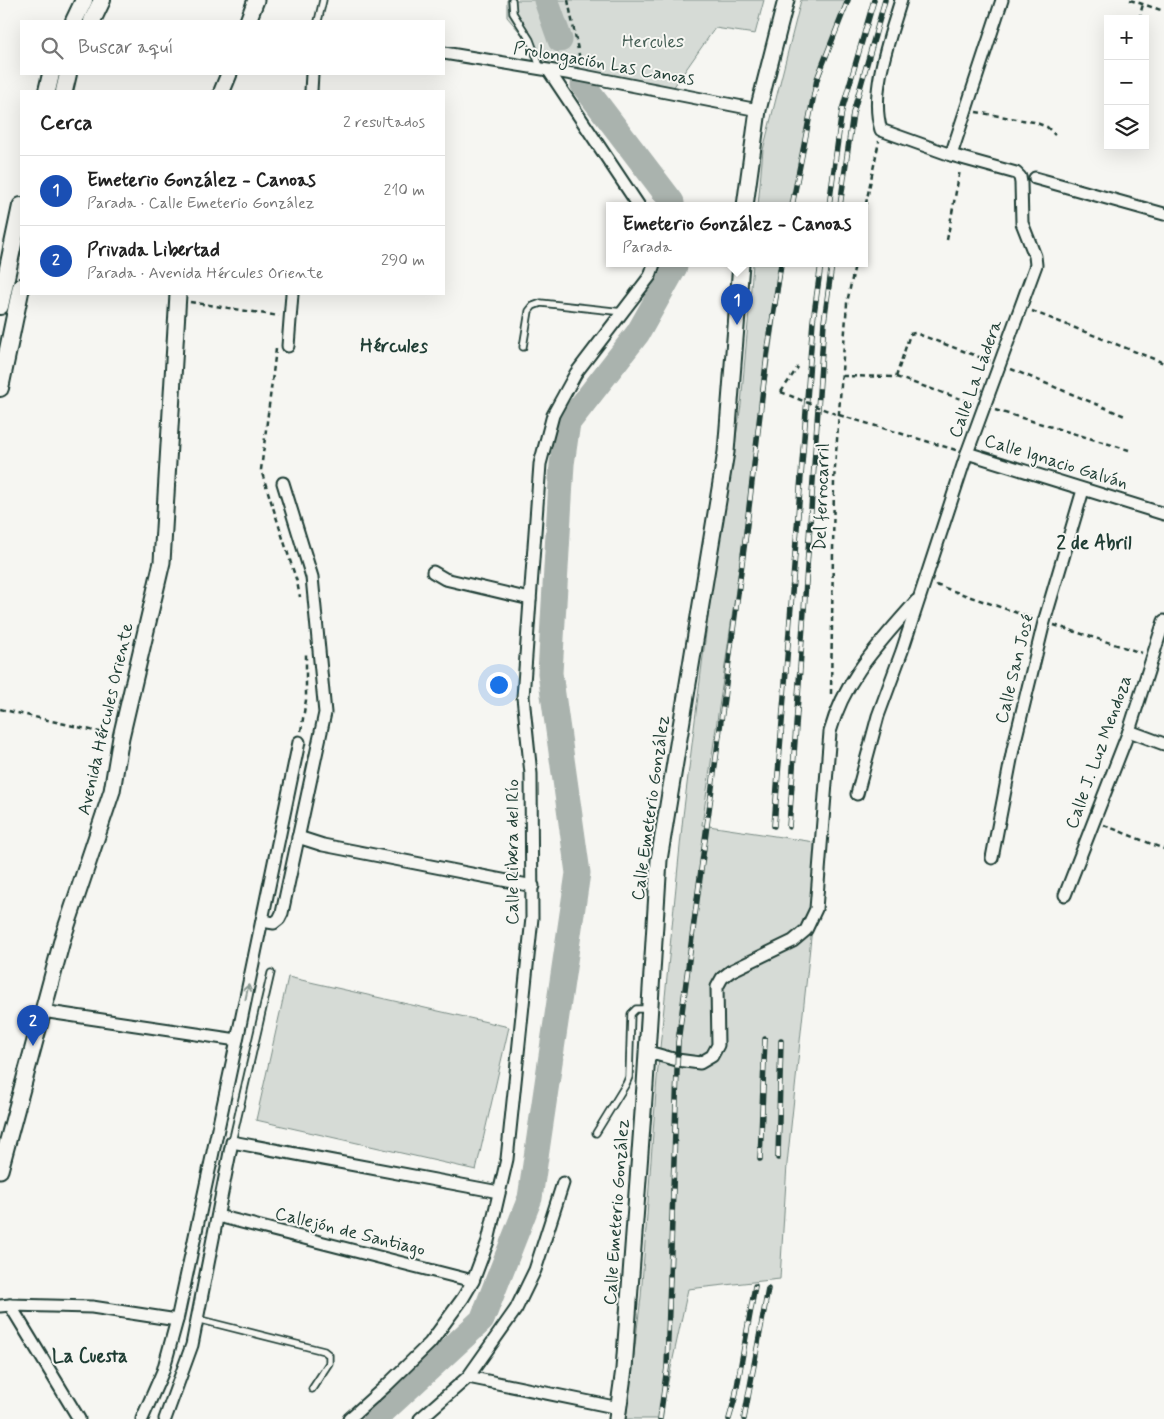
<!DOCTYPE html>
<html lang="es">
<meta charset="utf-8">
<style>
body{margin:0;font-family:Mynerve,sans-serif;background:#f2f2f2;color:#222}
.controls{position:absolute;right:15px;top:15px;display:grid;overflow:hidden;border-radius:0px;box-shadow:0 5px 20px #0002}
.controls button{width:45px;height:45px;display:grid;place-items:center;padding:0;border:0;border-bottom:1px solid #e0e0e0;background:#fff;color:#222;font:25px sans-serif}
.you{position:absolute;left:498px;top:684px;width:18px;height:18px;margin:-12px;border:4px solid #fff;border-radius:50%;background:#1a73e8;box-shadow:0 0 0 8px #1a73e833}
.badge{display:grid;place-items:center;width:32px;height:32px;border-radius:50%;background:#b45309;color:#fff;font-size:16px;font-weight:700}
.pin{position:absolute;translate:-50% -41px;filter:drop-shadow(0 1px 2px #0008)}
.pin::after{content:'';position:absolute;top:26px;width:18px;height:15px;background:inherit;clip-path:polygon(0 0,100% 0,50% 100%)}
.popup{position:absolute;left:606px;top:202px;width:262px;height:65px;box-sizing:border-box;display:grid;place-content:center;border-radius:0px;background:#fff;filter:drop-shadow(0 1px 4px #0005);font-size:16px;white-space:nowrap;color:#767676}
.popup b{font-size:19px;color:#222}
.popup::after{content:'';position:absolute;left:50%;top:100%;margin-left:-10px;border:10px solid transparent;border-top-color:#fff}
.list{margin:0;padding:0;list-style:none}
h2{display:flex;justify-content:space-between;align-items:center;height:65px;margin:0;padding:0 20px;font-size:21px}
h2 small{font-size:16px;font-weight:400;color:#767676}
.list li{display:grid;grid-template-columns:32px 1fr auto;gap:15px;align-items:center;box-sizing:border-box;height:70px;padding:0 20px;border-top:1px solid #e0e0e0}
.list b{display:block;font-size:19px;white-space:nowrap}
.list p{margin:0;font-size:16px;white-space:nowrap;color:#767676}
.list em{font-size:16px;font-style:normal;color:#767676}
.icon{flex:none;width:28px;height:28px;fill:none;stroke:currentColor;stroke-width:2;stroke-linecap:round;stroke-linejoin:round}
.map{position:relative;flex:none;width:1164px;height:1419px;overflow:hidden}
.search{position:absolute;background:#fff;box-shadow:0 5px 20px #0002;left:20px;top:20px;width:425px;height:55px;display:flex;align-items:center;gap:12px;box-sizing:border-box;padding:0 18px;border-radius:0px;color:#767676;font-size:19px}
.panel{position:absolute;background:#fff;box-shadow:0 5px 20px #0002;left:20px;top:90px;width:425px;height:205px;border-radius:0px}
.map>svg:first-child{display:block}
</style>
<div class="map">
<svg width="1164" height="1419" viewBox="0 0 1164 1419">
<rect width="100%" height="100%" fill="#f6f6f2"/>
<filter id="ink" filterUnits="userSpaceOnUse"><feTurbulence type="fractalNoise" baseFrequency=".02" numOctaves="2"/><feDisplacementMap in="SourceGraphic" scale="10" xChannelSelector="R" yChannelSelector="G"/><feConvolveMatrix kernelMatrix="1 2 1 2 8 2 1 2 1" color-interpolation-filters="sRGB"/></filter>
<g filter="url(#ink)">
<!-- green -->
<g fill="#d6dbd6" stroke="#7a8c85">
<path d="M507,0H764L755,34L715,28L673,88L549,66L507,17Z"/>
<path d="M801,0H846L815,93L792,206H758L763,150Z"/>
<path d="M753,264H783L702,825L821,843L787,1164L780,1279L688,1289L660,1419H626L641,1297L657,1078L683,816L712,585L741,405Z"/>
<path d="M288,977L509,1027L476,1170L256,1120Z"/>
</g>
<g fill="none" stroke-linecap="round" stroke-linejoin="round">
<!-- river -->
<g stroke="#aab3ae" stroke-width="25">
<path d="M546,0L560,40"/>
<path d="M583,85L672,202V206"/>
<path d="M375,1419L482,1320L530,1198L578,873L550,673L562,464L568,423L638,333L675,267V264"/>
</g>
<defs>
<g id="service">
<path d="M512,0L513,13L530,40L541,69"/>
<path d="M318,21L323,0"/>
<path d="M523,347L529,311L533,306L541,303L623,312"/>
<path d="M596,1133L626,1084L629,1077L631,1014L636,1009H648"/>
<path d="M232,1142L271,973"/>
<path d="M197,1319L324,1351L329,1355V1363L312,1389"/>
</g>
<g id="minor">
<path d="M444,53L579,75L758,110"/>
<path d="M549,71L639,206"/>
<path d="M311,91L312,74"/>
<path d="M951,155L1002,0"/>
<path d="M1035,178L1164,214"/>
<path d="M288,346L292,294"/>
<path d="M967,453L1164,514"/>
<path d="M433,572L445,579L530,599"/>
<path d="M1129,731L1164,744"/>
<path d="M857,794L878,716L902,651L967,453L1036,265L1035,256L1022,223L1021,183L1020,177L1016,173L951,155L881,130C869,92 890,37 901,0"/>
<path d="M298,837L323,845L533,886"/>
<path d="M992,858L1013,749L1044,622L1083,490"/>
<path d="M1065,895L1129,731L1164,621"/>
<path d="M262,921L274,923L279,919L282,913L325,713L312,577L283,483"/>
<path d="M42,1011L237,1040"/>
<path d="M648,1052L677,1060L700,1063L712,1056L718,1045L717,987L722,978L731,971L793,941L806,930L816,909L830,732C845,677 881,642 916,601"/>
<path d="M218,1216L473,1281"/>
<path d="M10,1305L79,1419"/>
<path d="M0,1306L10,1305L92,1307L177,1320"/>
<path d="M468,1377L619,1408"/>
<path d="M142,1419L163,1371L177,1320L237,1040L299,742"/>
<path d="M165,1419L192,1345L232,1142L499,1192"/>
<path d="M349,1419L387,1385L430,1343L463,1298L473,1281L488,1241L507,1159L532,918L531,774L523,697L540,464L553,415L576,373L650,276L654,264"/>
<path d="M420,1419L468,1377L516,1309L535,1270L563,1183"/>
</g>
<g id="tertiary">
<path d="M248,21L256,0"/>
<path d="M222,91L229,74"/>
<path d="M745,206L758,110L786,0"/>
<path d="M0,1170L63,937L112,791L121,737L162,562L178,294"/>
<path d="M617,1419L624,1369L645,1085L659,860L726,452L741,264"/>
</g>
<g id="secondary">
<path d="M74,21L84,0"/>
<path d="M92,21L102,0"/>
<path d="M47,91L51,74"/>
<path d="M64,91L68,74"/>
<path d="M0,306L21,206"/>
<path d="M0,388L21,287"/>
</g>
</defs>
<!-- service casing -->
<use href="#service" stroke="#1f3d34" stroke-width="9"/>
<!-- minor casing -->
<use href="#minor" stroke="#1f3d34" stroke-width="15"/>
<!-- tertiary casing -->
<use href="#tertiary" stroke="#1f3d34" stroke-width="19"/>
<!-- secondary casing -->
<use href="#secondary" stroke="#1f3d34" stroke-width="20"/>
<!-- path -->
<g stroke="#1f3d34" stroke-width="2.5" stroke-dasharray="5 4" stroke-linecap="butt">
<path d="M568,0L581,65"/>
<path d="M1130,0L1164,11"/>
<path d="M1139,19L1143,4"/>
<path d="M976,112L1034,122L1047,127L1055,135"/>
<path d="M1107,139L1108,138"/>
<path d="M864,213L879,141"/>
<path d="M947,240L960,170"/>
<path d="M190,302L279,316"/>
<path d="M1032,311L1164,363"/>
<path d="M276,349L261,470L297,582L300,597"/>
<path d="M1011,369L1125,416"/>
<path d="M842,376L896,377L973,403"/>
<path d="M896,377L910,334L915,333L990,361"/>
<path d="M781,392L798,367"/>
<path d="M995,410L1129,450"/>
<path d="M839,415L956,450"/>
<path d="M936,585L1032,618"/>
<path d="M1054,625L1142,653"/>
<path d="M831,694L834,481L847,303L855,264"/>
<path d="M0,709L108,734"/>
<path d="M301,731L306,700V654"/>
<path d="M1104,825L1164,849"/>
</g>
<!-- service -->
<use href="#service" stroke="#f6f6f2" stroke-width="5.5"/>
<!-- minor -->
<use href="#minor" stroke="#f6f6f2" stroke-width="11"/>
<!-- tertiary -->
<use href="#tertiary" stroke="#f6f6f2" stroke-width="15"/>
<!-- secondary -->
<use href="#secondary" stroke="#f6f6f2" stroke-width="16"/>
<defs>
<g id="rail">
<path d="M792,206L817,79L848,0"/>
<path d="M829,206L842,110L874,0"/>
<path d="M840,206L853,113L885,0"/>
<path d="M774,826L813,321L821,264"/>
<path d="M789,827L824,322L832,264"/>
<path d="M778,1158L781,1041"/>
<path d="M760,1159L765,1039"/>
<path d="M660,1419L667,1367L678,1042L745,541L767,355L781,264"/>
<path d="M729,1419L735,1398L755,1286"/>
<path d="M744,1419L768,1289"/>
</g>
</defs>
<!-- rail casing -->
<use href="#rail" stroke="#1f3d34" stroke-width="5.5"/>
<!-- rail -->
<use href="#rail" stroke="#f6f6f2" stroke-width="4" stroke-dasharray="11" stroke-linecap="butt"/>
<!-- path-bridge -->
<path stroke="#1f3d34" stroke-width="2.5" stroke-dasharray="5 4" stroke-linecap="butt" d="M781,392L838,415"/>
</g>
<!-- one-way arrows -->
<defs><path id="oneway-shaft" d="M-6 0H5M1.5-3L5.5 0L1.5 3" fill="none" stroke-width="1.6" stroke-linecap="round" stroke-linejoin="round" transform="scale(1.25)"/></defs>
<use stroke="#8a9a93" href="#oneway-shaft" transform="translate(247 992) rotate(-78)"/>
</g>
<g text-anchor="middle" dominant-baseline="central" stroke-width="4" stroke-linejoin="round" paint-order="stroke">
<!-- park labels -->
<g font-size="18" fill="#445d54" stroke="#f6f6f2">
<text x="653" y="42">Hercules</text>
</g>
<!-- street labels -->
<g font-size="18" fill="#1f3d34" stroke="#f6f6f2">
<text transform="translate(604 64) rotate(10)">Prolongación Las Canoas</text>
<text transform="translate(976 379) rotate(-70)">Calle La Ladera</text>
<text transform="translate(1056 462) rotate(17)">Calle Ignacio Galván</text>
<text transform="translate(822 497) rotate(-88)">Del ferrocarril</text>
<text transform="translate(1015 669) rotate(-76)">Calle San José</text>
<text transform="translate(106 719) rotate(-77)">Avenida Hércules Oriente</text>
<text transform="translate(1099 752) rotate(-70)">Calle J. Luz Mendoza</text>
<text transform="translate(651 808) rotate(-82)">Calle Emeterio González</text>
<text transform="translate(513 852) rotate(-90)">Calle Ribera del Río</text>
<text transform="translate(617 1212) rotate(-86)">Calle Emeterio González</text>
<text transform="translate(350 1232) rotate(14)">Callejón de Santiago</text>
</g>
<!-- neighbourhood labels -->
<g font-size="19" font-weight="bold" fill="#1f3d34" stroke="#f6f6f2">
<text x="394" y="346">Hércules</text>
<text x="1094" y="543">2 de Abril</text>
<text x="90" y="1356">La Cuesta</text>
</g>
</g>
</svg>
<div class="controls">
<button>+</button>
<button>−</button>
<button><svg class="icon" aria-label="layers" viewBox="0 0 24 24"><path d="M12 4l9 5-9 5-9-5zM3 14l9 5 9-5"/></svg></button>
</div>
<div class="you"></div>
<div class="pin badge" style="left:737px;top:325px;background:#1a4fb4">1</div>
<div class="popup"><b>Emeterio González - Canoas</b>Parada</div>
<div class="pin badge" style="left:33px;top:1046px;background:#1a4fb4">2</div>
<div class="search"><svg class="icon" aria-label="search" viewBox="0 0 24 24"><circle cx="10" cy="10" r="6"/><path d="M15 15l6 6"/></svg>Buscar aquí</div>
<section class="panel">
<h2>Cerca<small>2 resultados</small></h2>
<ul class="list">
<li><span class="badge" style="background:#1a4fb4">1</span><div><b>Emeterio González - Canoas</b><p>Parada · Calle Emeterio González</p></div><em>210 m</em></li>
<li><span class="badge" style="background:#1a4fb4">2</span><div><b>Privada Libertad</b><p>Parada · Avenida Hércules Oriente</p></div><em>290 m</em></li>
</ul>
</section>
</div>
